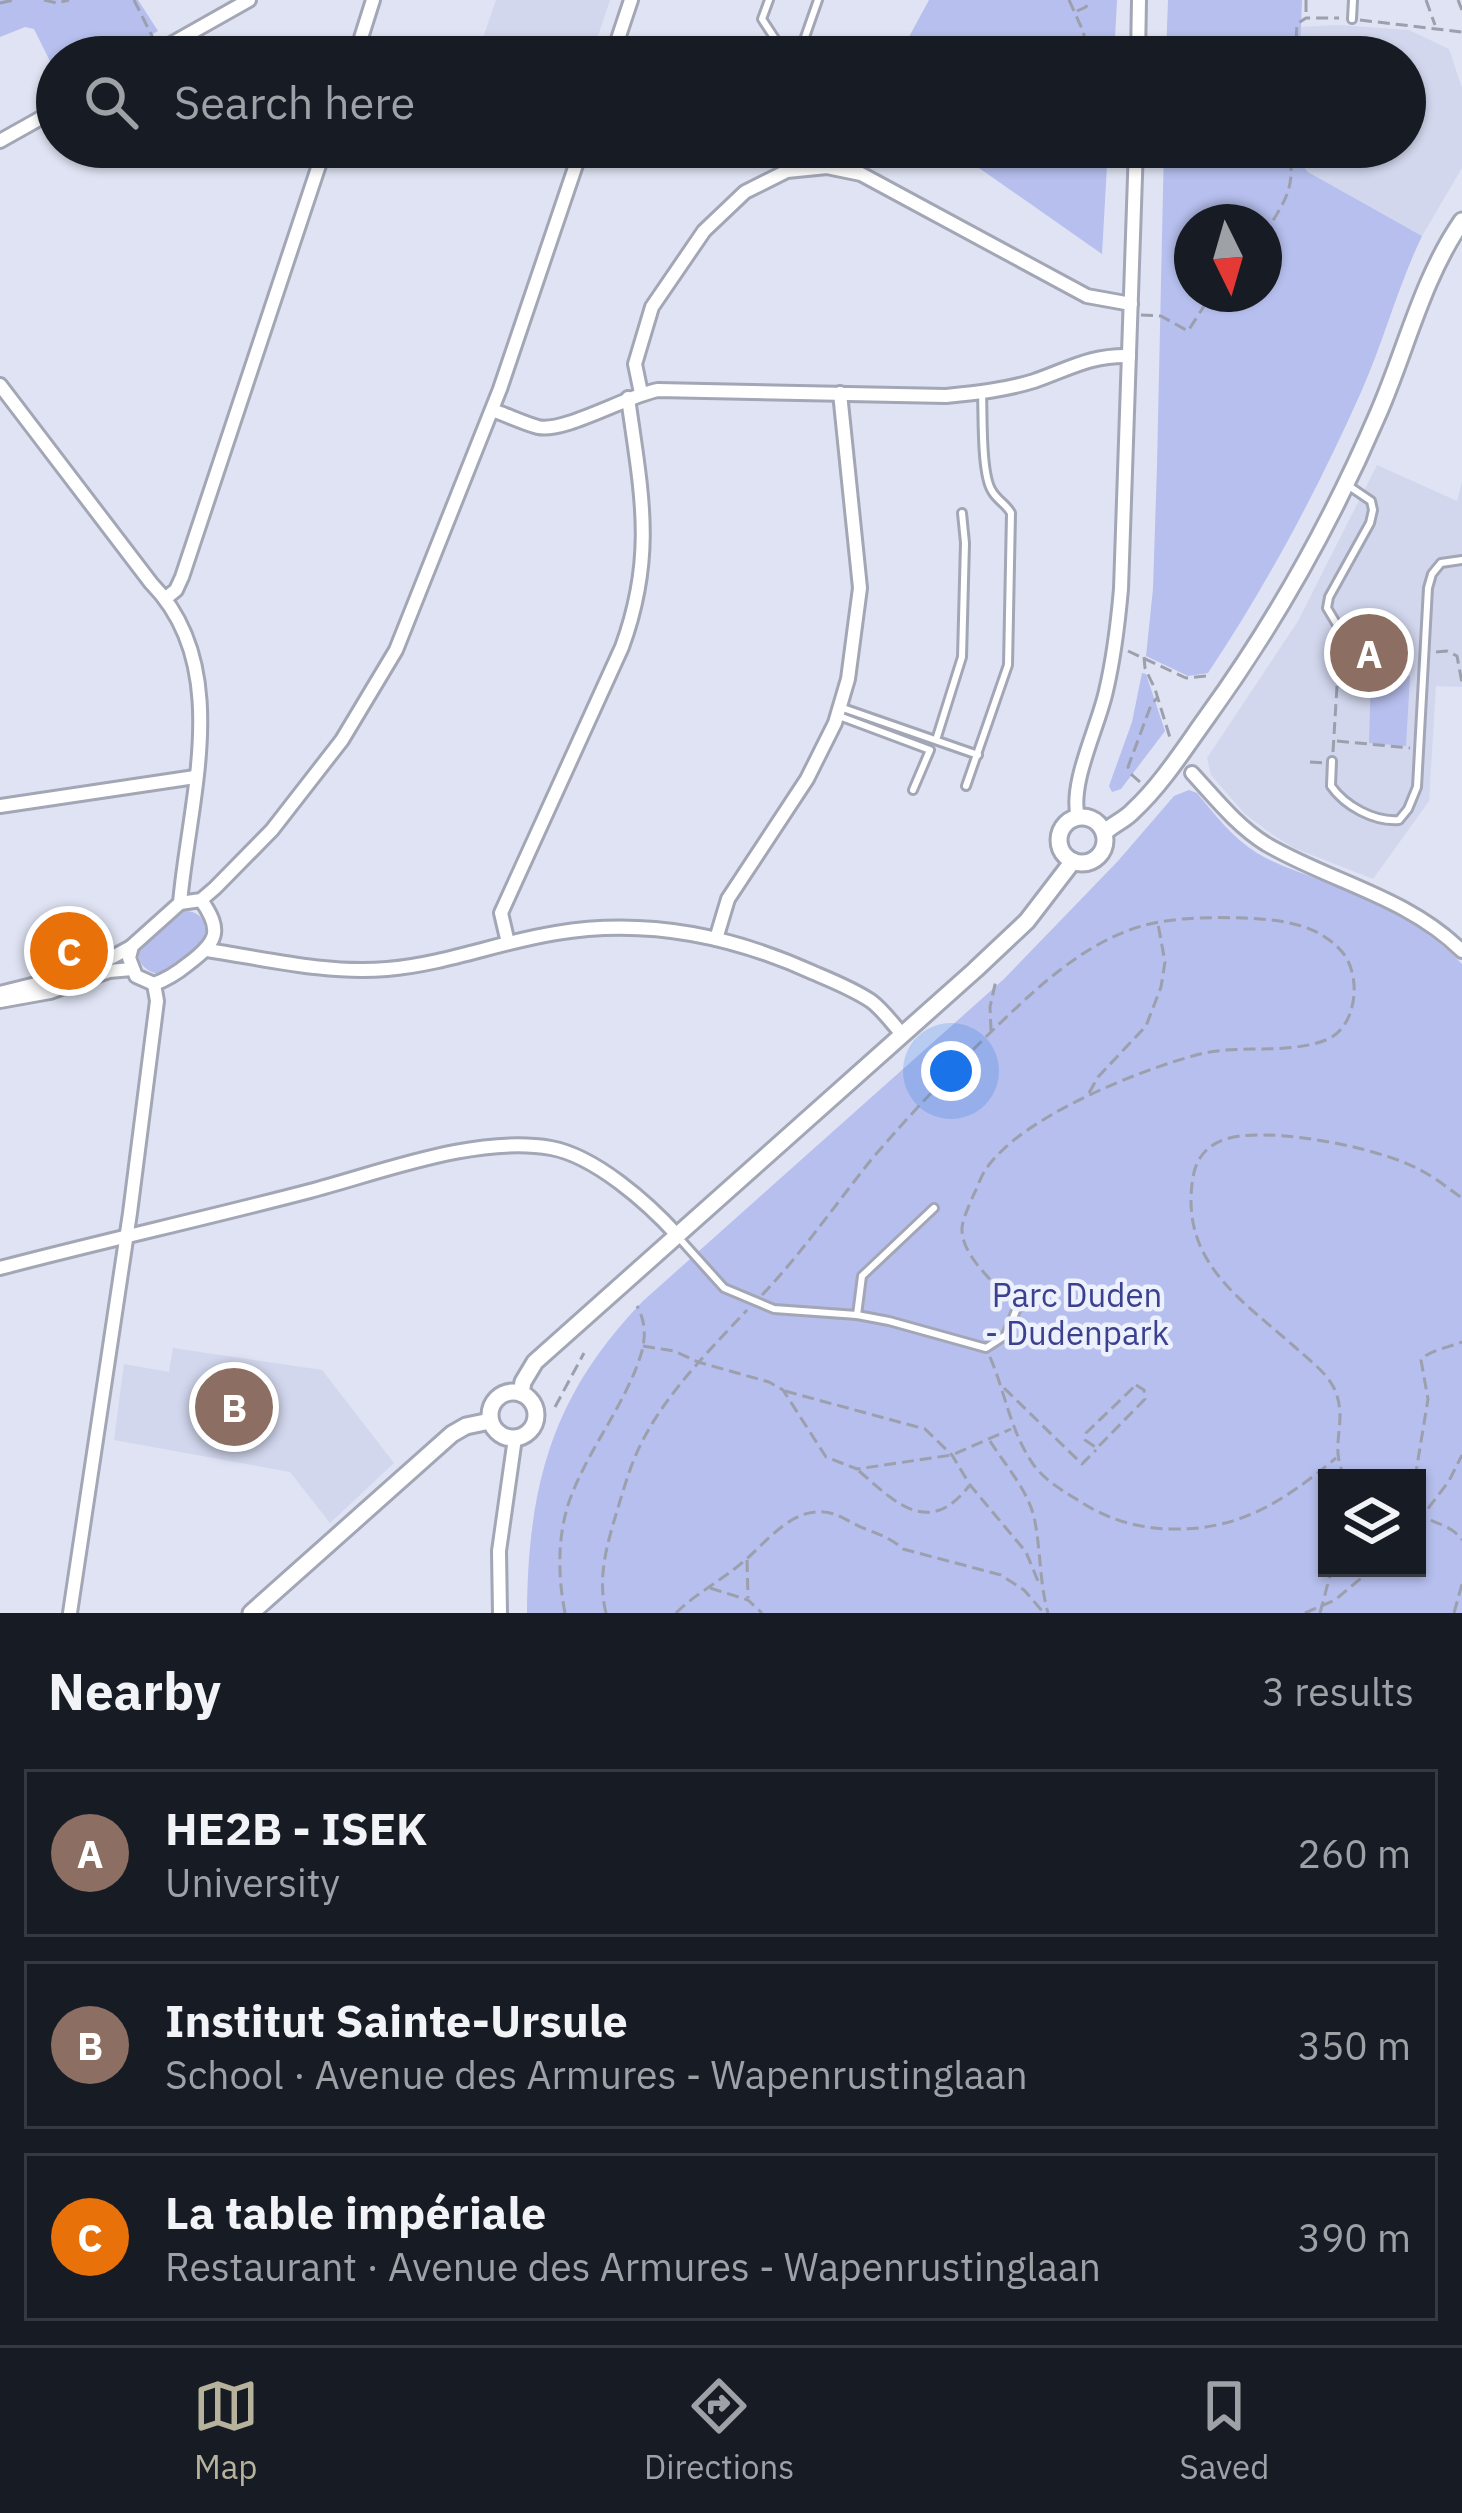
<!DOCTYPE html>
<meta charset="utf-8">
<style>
body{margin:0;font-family:"IBM Plex Sans",sans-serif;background:#20242c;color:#f1f3f6}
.controls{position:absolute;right:36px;bottom:36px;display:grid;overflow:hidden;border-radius:0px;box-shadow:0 3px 9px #0004}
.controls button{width:108px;height:108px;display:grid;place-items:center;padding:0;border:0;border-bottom:3px solid #363941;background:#171b24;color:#f1f3f6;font:60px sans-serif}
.compass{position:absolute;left:1174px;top:204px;width:108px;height:108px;border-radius:50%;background:#171b24;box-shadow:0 3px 9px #0004;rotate:175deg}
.you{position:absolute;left:951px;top:1071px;width:42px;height:42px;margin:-30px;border:9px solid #fff;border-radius:50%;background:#1a73e8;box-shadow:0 0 0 18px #1a73e833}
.badge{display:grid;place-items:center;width:78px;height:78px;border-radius:50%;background:#b6b29c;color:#fff;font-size:39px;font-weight:700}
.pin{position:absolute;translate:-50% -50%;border:6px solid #fff;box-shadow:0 3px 12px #0006}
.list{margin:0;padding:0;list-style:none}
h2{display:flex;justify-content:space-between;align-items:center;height:156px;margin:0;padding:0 48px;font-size:51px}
h2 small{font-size:39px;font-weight:400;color:#9ea1a6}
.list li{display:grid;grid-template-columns:78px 1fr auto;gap:36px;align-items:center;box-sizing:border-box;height:168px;margin:0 24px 24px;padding:0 24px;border:3px solid #363941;border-radius:0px}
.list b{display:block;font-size:45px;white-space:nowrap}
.list p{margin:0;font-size:39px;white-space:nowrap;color:#9ea1a6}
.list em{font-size:39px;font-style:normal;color:#9ea1a6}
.icon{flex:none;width:66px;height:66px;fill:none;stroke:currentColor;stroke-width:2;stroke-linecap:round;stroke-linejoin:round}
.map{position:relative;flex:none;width:1462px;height:1613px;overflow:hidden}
.search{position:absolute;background:#171b24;box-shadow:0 3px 9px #0004;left:36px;right:36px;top:36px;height:132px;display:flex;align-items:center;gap:30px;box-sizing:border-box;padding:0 42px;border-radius:66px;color:#9ea1a6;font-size:45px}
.sheet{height:732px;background:#171b24}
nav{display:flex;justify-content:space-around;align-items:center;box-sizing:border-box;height:168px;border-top:3px solid #363941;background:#171b24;font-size:33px;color:#9ea1a6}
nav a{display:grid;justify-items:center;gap:6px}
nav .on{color:#b6b29c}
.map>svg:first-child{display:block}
</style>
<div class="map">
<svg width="1462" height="1613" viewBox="0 0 1462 1613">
<rect width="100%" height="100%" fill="#dfe3f3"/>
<!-- built -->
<g fill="#d2d7ee">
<path d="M496,0H610L591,57H540L483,38Z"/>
<path d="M1337,25L1409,30L1449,49L1462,88V168L1422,236L1308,172L1298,160L1297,147H1405V57H1300L1301,27Z"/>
<path d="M1377,465L1457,501L1462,482V687L1436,686L1429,801L1373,879L1294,848L1270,833L1245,814L1211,775L1207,758L1298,621Z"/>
<path d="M173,1348L322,1370L394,1463L330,1523L290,1472L114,1440L124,1364L169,1372Z"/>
</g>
<!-- green -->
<g fill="#b6bfed" fill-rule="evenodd">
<path d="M0,0H138L158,31L114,57H57V75L34,29L25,27L0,37Z"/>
<path d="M929,0H1117L1114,57H898Z"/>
<path d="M1168,0H1302L1300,57H1166Z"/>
<path d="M949,147H1108L1102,254Z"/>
<path d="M1164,147H1297L1298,160L1308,172L1422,236C1398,286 1384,340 1362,390C1318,489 1268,583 1208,673L1188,676L1146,656L1153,589L1157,466ZM1192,222H1264V294H1192Z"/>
<path d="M1142,673L1146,674L1165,731L1121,789L1112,792L1109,786L1132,722Z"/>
<path d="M1371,674L1410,676L1406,746L1369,743Z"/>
<path d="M1189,790L1197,793C1215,815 1233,838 1257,853C1279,866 1302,873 1326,882C1377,901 1424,924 1462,964V1613H527C528,1485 552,1395 643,1301L1004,979L1118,861L1174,796ZM1327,1478H1417V1568H1327Z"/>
<path d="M183,911C201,910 208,923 204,939L166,974C149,976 130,961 143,943C152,931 171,919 183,911Z"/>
</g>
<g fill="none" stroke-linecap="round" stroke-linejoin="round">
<defs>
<g id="service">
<path d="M769,0L762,19L787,57"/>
<path d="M1352,19L1353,0"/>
<path d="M798,57L818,0"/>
<path d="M819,167V147"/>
<path d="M1339,628L1327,608L1329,597L1370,523L1373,510L1371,501L1349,486"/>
<path d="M840,707L978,755"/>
<path d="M839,716L930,750L913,790"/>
<path d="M936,740L962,657L965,543L962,513"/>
<path d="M1332,761L1331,786C1345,806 1374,822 1399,820L1408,809L1417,787L1428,588L1432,574L1441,563L1462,560"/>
<path d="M966,786L1008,665L1011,513C1006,504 997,500 992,491C981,474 983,415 982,393"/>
<path d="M679,1238L724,1288L774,1309L857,1315L889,1321L986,1348L1006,1335L1017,1308"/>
<path d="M857,1315L862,1276L934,1208"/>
</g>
<g id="minor">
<path d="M148,57L249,0"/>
<path d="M355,57L373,0"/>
<path d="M612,57L631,0"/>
<path d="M1138,57L1139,0"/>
<path d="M0,141L57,109"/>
<path d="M0,385L151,583C234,667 189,799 180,903"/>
<path d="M641,393L635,364L652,307L704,231L745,192L787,171L827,167L861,174L1087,296L1131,304"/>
<path d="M492,410C507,415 523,423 538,427C564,433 626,396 658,390L946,396C976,393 1005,390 1034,381C1069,369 1090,355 1129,356"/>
<path d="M166,598L176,590L182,577L325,147"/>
<path d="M1192,773C1215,798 1237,826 1266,844C1331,882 1406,896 1462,951"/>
<path d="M0,806L195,777"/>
<path d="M1078,818C1069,783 1098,728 1106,691C1114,657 1118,623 1121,589L1136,147"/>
<path d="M201,900C223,931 217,942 188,964C177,973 168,979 154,984L136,976L129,958L132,946L180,903L201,900L215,888L272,830L342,740L396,650L500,389L582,147"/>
<path d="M716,939L728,899L807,779L835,723L848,679L860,588L840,393"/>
<path d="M508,943L501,913L622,647C656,554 641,492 628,398"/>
<path d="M207,950C267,959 326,974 387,969C446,964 499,942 556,933C645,918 733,936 814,973C833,981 853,989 871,1001C883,1010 892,1023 902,1034"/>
<path d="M0,993L48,981L105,961L131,947"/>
<path d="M0,1001L50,992L109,971L132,969"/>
<path d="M0,1268C103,1241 207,1218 310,1191C382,1172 477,1135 551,1148C595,1156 648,1203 677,1235"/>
<path d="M70,1613L130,1213L157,1001L154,984"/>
<path d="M500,1613L499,1551L515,1438"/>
</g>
<g id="tertiary">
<circle cx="1082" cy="840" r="23"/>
<path d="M1104,833C1113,824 1125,820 1133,811C1162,784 1184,749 1207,717C1275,623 1332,521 1378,414C1406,350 1422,279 1462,221"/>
<circle cx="513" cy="1415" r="23"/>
<path d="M521,1393L523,1382L535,1362L975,970L1027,921L1073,861"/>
<path d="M251,1613L452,1434L466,1426L490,1421"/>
</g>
</defs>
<!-- service casing -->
<use href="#service" stroke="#a2a6b5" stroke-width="12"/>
<!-- minor casing -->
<use href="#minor" stroke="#a2a6b5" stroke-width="18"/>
<!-- tertiary casing -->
<use href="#tertiary" stroke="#a2a6b5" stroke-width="21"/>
<!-- path -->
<g stroke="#9c9fac" stroke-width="3" stroke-dasharray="12 6" stroke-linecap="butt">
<path d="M44,0L57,3L69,0"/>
<path d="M134,0L153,38"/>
<path d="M1069,0L1083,31L1089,57"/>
<path d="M1306,0V16"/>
<path d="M1426,0L1435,25"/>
<path d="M1458,0L1462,10"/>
<path d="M0,3L14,0"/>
<path d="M1077,11L1086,7L1088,0"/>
<path d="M1360,20L1462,32"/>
<path d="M1295,57L1297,24L1306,18H1339"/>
<path d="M1264,236C1285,199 1296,191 1289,147"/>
<path d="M1141,315L1161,316L1188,331L1208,300L1223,305L1231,294"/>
<path d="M1128,651L1186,678L1206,676"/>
<path d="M1436,652L1447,651L1457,656L1462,683"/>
<path d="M1144,657L1145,668L1155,689L1171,741"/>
<path d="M1337,741L1410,748"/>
<path d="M1333,752L1340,636"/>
<path d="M1310,762L1324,763"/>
<path d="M1140,782L1131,774L1128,767L1151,705L1158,697"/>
<path d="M991,1031L990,1007L996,980"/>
<path d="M1089,1093L1098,1077L1146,1026L1161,987L1165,962L1158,924"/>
<path d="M762,1295C802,1253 835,1205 871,1160C911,1113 952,1070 996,1027C1035,990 1075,951 1127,931C1162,917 1206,917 1244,918C1281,920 1318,923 1343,953C1362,977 1357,1028 1326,1040C1287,1055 1241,1044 1200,1054C1139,1070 1021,1117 986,1169C981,1176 978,1186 974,1194C970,1203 963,1218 962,1228C961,1256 995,1283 1012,1302"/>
<path d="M643,1346L674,1351L698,1362L769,1382L783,1390L826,1457L857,1469L952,1455L1011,1429"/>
<path d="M990,1357C1005,1392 1010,1429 1031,1461C1042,1479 1063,1491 1081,1502C1107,1519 1137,1528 1169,1529C1239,1531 1283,1502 1336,1458"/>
<path d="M1136,1385L1144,1390L1145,1399L1097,1448L1085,1440L1086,1433Z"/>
<path d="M1004,1388L1082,1464L1096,1450"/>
<path d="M785,1391L925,1429L952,1455L970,1485L1026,1552L1040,1586"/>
<path d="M555,1407L584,1353"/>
<path d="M990,1441C1005,1465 1027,1489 1034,1517C1041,1549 1039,1581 1048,1613"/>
<path d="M859,1471C897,1504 929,1537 969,1486"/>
<path d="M1345,1478C1343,1472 1340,1467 1339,1461C1334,1437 1347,1416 1334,1388C1326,1372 1309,1360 1296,1348C1241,1299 1179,1262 1193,1177C1199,1141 1231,1134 1263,1135C1307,1135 1386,1150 1424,1172C1437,1179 1449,1189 1462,1198"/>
<path d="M1415,1478L1428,1399L1421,1360C1427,1351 1450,1347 1462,1342"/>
<path d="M1417,1509C1428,1525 1450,1522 1462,1540"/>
<path d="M1417,1523L1449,1481L1462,1455"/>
<path d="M747,1560L748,1598"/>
<path d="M710,1588L748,1600L762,1613"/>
<path d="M565,1613C558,1577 557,1538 569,1502C587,1450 627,1403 642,1351C646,1335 645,1320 637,1306"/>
<path d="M606,1613C598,1581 605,1552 614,1521C621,1498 628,1472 638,1450C663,1396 707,1353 747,1310"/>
<path d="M676,1613C696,1593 721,1581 743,1562C769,1540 797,1500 837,1515C846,1519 854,1524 863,1528C878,1534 891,1538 903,1549L1001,1575L1024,1590L1044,1613"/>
<path d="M1305,1613L1335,1600L1373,1568"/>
<path d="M1320,1613L1332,1568"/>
<path d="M1454,1613L1462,1584"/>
</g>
<!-- service -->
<use href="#service" stroke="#fff" stroke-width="6"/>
<!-- minor -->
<use href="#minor" stroke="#fff" stroke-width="12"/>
<!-- tertiary -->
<use href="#tertiary" stroke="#fff" stroke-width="15"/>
</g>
<g text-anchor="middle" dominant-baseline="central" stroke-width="9" stroke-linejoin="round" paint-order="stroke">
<!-- park labels -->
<g font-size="33" fill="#3b418e" stroke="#edf0fd">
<text x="1077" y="1294">Parc Duden<tspan x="1077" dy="38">- Dudenpark</tspan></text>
</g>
</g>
</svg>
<div class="controls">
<button><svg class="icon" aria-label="layers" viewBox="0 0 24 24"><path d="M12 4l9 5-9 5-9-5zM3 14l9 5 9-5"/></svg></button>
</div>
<svg class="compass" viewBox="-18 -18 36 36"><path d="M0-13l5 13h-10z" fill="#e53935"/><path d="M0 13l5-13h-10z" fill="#9ea1a6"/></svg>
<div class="you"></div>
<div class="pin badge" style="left:1369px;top:653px;background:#8d6e63">A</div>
<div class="pin badge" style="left:234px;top:1407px;background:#8d6e63">B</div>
<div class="pin badge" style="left:69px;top:951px;background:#e8710a">C</div>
<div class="search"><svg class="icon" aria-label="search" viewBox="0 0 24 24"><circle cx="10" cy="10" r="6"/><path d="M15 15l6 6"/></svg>Search here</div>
</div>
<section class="sheet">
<h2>Nearby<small>3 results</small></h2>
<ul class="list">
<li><span class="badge" style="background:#8d6e63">A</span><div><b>HE2B - ISEK</b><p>University</p></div><em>260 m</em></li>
<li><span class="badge" style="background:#8d6e63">B</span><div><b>Institut Sainte-Ursule</b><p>School · Avenue des Armures - Wapenrustinglaan</p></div><em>350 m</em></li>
<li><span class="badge" style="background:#e8710a">C</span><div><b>La table impériale</b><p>Restaurant · Avenue des Armures - Wapenrustinglaan</p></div><em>390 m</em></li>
</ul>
</section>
<nav>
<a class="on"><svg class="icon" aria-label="map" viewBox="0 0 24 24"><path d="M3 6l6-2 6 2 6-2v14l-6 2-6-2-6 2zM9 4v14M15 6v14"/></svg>Map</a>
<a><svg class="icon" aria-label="directions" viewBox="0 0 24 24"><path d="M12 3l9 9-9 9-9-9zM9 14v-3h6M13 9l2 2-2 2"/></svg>Directions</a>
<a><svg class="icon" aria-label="saved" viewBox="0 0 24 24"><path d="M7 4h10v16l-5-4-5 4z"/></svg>Saved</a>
</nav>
